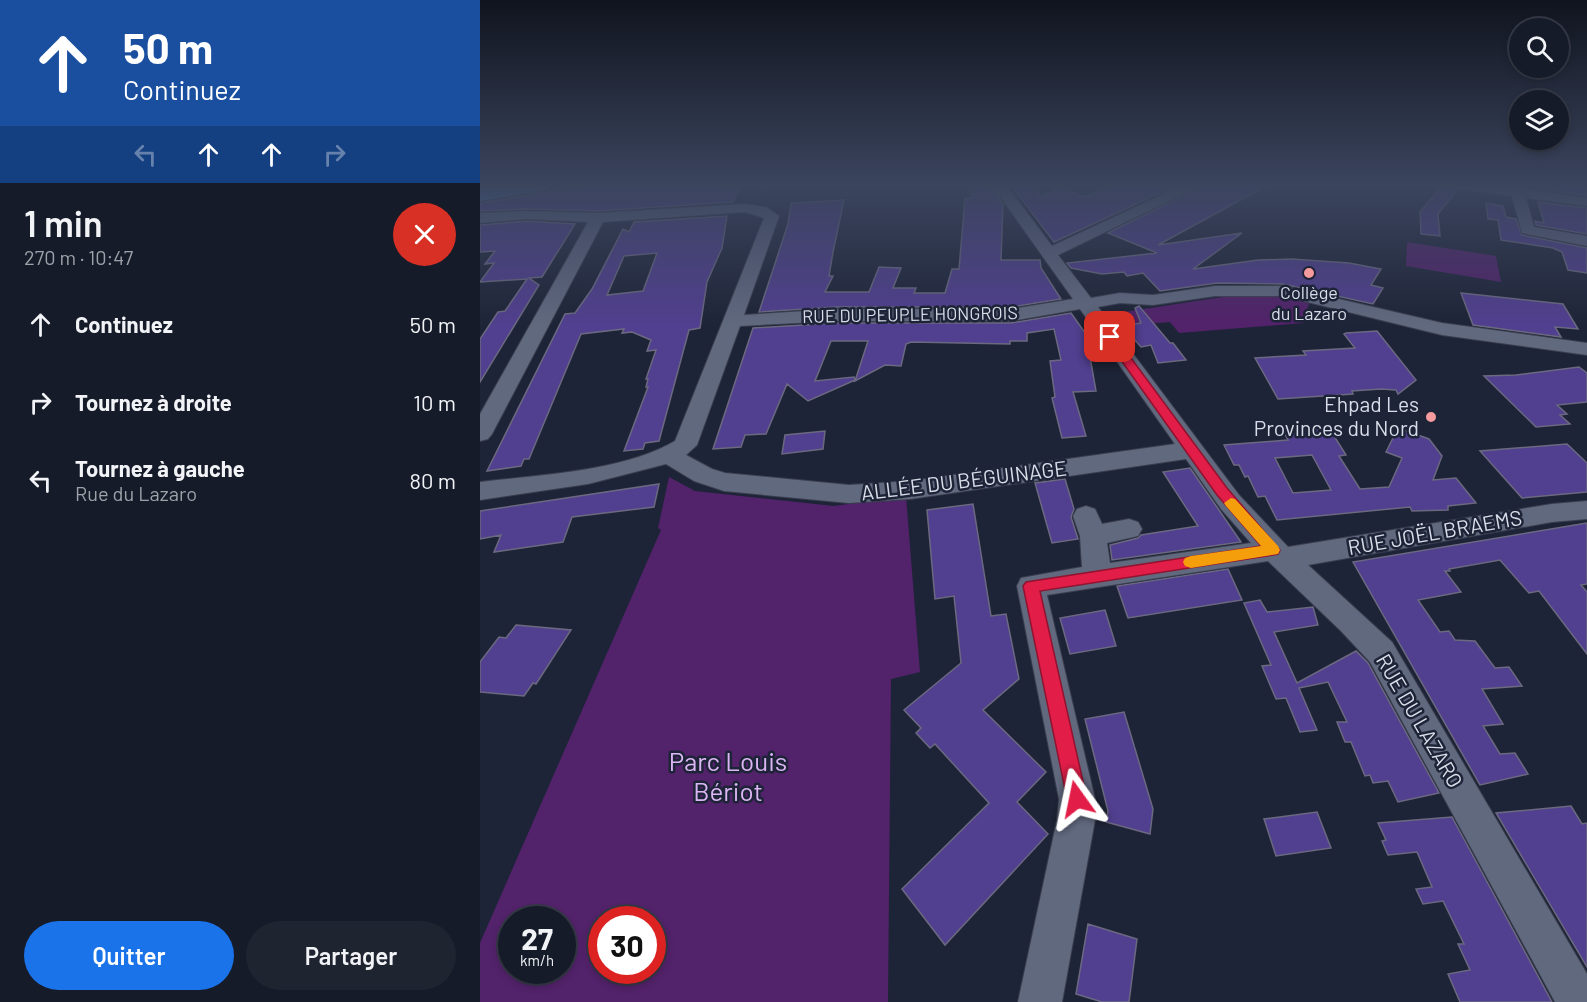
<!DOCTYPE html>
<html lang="fr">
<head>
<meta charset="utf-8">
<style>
  body { margin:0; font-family:Barlow,sans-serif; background:#1f2431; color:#f1f3f6; height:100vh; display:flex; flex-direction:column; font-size:22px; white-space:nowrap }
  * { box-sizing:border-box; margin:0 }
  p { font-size:20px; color:#9ea1a8 }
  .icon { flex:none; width:33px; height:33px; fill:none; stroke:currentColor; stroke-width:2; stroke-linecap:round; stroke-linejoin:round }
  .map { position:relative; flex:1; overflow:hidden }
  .side { display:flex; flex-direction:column; background:#161b29; width:480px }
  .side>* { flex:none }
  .guide { background:#1a4fa0; color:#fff; overflow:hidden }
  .tools { position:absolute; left:1029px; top:18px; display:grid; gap:12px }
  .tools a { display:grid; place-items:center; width:60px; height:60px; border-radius:50%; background:#161b29; box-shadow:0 3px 9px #0003,0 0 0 2px #353946; font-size:30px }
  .speed { position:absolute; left:18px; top:906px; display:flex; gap:12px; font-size:30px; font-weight:700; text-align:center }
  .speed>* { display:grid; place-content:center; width:78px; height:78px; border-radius:50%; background:#161b29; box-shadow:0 3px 9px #0003,0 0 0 2px #353946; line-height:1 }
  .speed small { font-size:15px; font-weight:400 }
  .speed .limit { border:9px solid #d22; background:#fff; color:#111 }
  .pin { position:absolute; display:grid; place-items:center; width:51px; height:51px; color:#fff; margin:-26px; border-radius:12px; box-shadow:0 3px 9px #0006 }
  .me { position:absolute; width:66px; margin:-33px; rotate:348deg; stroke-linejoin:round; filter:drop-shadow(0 0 4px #0008) }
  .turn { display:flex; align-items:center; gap:21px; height:126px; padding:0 24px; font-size:27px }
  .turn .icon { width:78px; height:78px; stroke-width:2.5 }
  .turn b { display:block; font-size:42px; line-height:51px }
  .lanes { display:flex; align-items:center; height:57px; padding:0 24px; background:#0003; justify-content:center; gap:30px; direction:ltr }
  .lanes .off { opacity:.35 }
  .round { display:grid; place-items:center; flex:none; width:63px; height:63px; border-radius:32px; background:#1f2431 }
  .head { display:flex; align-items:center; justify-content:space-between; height:102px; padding:0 24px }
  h1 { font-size:36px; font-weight:600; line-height:45px }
  .action { display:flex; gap:12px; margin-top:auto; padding:12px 24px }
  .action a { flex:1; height:69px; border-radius:36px; background:#1a73e8; color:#fff; font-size:24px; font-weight:600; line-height:69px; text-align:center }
  .action a+a { background:#1f2431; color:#f1f3f6 }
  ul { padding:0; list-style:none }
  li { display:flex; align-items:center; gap:18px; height:78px; padding:0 24px }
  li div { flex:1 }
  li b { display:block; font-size:22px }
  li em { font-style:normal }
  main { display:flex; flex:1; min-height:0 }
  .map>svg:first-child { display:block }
</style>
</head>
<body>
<main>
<section class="side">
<div class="guide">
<div class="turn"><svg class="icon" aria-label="ahead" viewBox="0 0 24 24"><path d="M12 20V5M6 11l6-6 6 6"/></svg><div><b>50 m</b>Continuez</div></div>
<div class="lanes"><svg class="icon off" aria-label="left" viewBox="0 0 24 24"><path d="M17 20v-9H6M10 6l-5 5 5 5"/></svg><svg class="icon" aria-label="ahead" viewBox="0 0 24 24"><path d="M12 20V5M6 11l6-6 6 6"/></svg><svg class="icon" aria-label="ahead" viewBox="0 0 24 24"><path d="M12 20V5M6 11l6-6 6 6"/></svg><svg class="icon off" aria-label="right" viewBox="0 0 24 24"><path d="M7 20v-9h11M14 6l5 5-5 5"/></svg></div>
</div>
<div class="head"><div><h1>1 min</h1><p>270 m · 10:47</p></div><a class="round" style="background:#d93025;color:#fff"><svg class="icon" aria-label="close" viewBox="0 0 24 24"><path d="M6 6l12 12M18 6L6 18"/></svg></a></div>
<ul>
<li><svg class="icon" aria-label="ahead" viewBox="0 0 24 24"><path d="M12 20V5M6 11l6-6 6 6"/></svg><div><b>Continuez</b></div><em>50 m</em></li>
<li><svg class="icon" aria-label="right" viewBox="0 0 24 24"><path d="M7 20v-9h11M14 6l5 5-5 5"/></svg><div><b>Tournez à droite</b></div><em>10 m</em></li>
<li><svg class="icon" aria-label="left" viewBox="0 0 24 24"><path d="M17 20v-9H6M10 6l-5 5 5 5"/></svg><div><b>Tournez à gauche</b><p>Rue du Lazaro</p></div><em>80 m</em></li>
</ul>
<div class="action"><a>Quitter</a><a>Partager</a></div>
</section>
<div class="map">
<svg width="1107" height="1002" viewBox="0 0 1107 1002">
  <rect width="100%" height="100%" fill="#1e2437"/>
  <path fill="#52226a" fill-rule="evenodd" d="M927,242L1016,256L1021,282L926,266Z
    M749,296L802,297L829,303L823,323L699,333L690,322L643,326L638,320L642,319L638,313Z
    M189,477L215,491L354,506L426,496L440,672L411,679L408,1002H0V943L181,530L178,528ZM32,920H82V970H32ZM122,920H172V970H122Z"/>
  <path fill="#513f8f" stroke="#6b6980" stroke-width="1.5" fill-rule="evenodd" d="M111,185H246V188L259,187L253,202L118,211L47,209L0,211V203Z
    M489,185H510L523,204L521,260H560L561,268L581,299L531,307H357L279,312L308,224L311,203L364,200L353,252L349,276H353L345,292H389L399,267L421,268L413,288H436L434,293H465L472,269H479L485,198H493Z
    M531,185H559V197L581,188L605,197L633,185H697L574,242Z
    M724,185H788L678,245L762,233L713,269L778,260L812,259L869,263L901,269L891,285L903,288L893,304L803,284L737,283L680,291L663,273L647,276L644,272L622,274L591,268L587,263L677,253L628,233Z
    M962,185H970L977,190L958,214L960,236L941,234L940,212Z
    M1055,185H1107V196L1056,188Z
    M1058,202L1107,208V234L1056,225L1055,221L1064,223Z
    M1006,203L1023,206L1026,217L1036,219L1042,235L1107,248V273L1088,270L1082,252L1073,248L1021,240L1018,220L1008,219Z
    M247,216L242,248L227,282L220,328L209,330L179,441L165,443L163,449L144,451L168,387H166L168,379H166L176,350L167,351L171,340L152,332L142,333L144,329L101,334L49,459H44L41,466L7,471L85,314L95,313L112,289L143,229L149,232L154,222ZM177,253L163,291L127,295L144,256Z
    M47,221L95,224L62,277L49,278L59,285L0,382V339L18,312L25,311L47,279L0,282L14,263L5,264L15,251L0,252V225Z
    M981,293L1083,304L1098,329L1075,327L1081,337L993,325Z
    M659,306L690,343H693L706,360L678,363L671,345L661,347L654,339L643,326L661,323L655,308Z
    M591,313L622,357H610L616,391L593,392L606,436L582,438L572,398L575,397L570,361L581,360L574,329L547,333V341H530V344L431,342L426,344L421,366L405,365L375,381L388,341H351L335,381L374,377L375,380L328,401L307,384L286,434L265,435L261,447L233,449L273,328L357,323H531Z
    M897,331L936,380L918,394L916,390L901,389L872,391L873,394L798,399L775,358L826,355L823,351L875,348L864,334L866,333Z
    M1099,367L1107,373V402L1077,405L1087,414L1080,415L1090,424L1056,427L1004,376L1036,375Z
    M849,428L866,455L859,456L880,489L909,487L922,458L906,452L918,428L949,439L962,456L953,480L976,478L996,503L968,506V510L932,511L930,507L797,520L785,496L778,497L768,476L765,477L759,465H754L744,445L808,440L803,431ZM832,455L851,490L813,493L795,458Z
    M345,431L343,449L302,454L305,435Z
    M1087,444L1107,463V492L1042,498L1000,451Z
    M710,468L761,542L632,560L630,545L658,538L661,535L718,526L683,472Z
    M585,479L594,509L591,517L598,539L572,543L555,483Z
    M179,484L174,507L92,517L83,542L14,552L21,535L0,539V511Z
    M493,504L511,616L526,614L539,679L503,710L566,772L537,802L568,834L465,945L422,889L509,803L455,744L450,748L436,733L441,728L424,710L481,663L474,596L455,599L447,510Z
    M1107,523V584L1101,585L1107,592V654L1059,591L1049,593L1020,560L969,569L970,571H965L981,592L938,600L960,632L969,631L975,640L995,641L1015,668L1029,667L1042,686L1002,689L1023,724L1003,726L1020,754L1035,753L1048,774L1000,785L873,562Z
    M748,569L762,600L648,618L637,586Z
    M780,600L787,612L833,607L838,625L794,632L817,683L876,651L888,663L959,793L918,802L908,781L893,783L890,775L885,776L871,742H865L857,722H867L848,682L819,688L837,730L820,732L806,698L796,699L782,666L791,665L764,603Z
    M625,610L636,646L590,654L580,618Z
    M36,625L91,630L56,684L53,683L44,696L0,692V662L19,637L26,638Z
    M644,712L673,809L670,834L626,822L628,811L605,719Z
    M1091,806L1102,824L1107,823V967L1016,813Z
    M837,812L851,848L796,856L784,819Z
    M972,817L1072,1002H980L968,974L990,970L978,944H984L963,901L943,904L936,889L952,887L937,852L908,855L902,841L906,840L898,823Z
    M608,924L657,939L649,1002H622L596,994Z"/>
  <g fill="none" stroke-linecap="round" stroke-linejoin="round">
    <defs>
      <path id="minor" d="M512,185H526L572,246L703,185H722L578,255L611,298L640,293L673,295L735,286H803L962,323L1107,343V355L962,335L803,296H735L673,305L640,303L618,307L759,495L808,547L1072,504L1107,501V519L1072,522L828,565L912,642L1107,974V1002H1075L890,662L861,631L788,561L567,595L615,799V820L582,1002H538L577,820L579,799L537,586L541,578L602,567L600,536L593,516L597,509L606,506L615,509L622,524L649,519L658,522L662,529L658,536L627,543L630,563L771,543L741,509L706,459L430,499L369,503L244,491L214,481L186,464L108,484L0,500V482C59,475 144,471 195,441L284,218L265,212L123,222L12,434L8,439L0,441V414L108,222L47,219L0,223V213L47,211L118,213L265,204L286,207L299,216L264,315L357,309H531L593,299ZM600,309L695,444L430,481L369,485L245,473L232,469L206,455L217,445L260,326L357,321H531Z
        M972,185L1030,188L1029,185H1043L1044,189L1107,198V206L1046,198L1054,227L1107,236V246L1042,233L1032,196L979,189Z"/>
      <path id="major" d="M27,185H74L65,190L0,201V189Z"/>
    </defs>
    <use href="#minor" stroke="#3a3f4f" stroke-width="2"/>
    <use href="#major" stroke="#3a3f4f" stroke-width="3"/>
    <use href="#minor" fill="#61697f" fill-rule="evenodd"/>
    <use href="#major" fill="#4480b8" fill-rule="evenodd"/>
  </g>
  <linearGradient id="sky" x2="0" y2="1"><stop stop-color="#10141e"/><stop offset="0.57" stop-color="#3b455e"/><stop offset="1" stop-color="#3b455e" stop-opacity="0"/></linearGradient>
  <rect width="1107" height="326" fill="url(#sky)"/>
  <path fill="#e11d48" stroke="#92132f" stroke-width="1.5" d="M630,334L634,335L747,488L800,550L798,554L793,555L560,591L607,799L604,806L597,808L590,806L587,799L543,586L546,582L781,546L737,495L626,339L625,337Z"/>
  <path fill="#f59e0b" d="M751,498L755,499L798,546L800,550L798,554L711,568L705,566L703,562L705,558L711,556L781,546L746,506L744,503Z"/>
  <g fill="#f59b9e" stroke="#1e2437" stroke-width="2">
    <circle cx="829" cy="273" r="6"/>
    <circle cx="951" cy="417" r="6"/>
  </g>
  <g text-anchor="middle" stroke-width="5" stroke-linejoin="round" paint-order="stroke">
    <g font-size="18" fill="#d8dde9" stroke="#1e2437">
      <text x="829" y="299">Collège<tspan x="829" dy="21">du Lazaro</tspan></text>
    </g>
    <g font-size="18" fill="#d8dde9" stroke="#1e2437">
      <text transform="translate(430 315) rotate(-1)" y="6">RUE DU PEUPLE HONGROIS</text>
    </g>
    <g font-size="21" fill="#d8dde9" stroke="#1e2437" text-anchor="end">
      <text x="939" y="412">Ehpad Les<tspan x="939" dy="24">Provinces du Nord</tspan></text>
    </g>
    <g font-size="21" fill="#d8dde9" stroke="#1e2437">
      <text transform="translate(484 481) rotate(-7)" y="7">ALLÉE DU BÉGUINAGE</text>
      <text transform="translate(955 533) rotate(-10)" y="7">RUE JOËL BRAEMS</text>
      <text transform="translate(939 721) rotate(60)" y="7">RUE DU LAZARO</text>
    </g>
    <g font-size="26" fill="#dcb6f4" stroke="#1e2437">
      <text x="248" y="771">Parc Louis<tspan x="248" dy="30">Bériot</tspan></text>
    </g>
  </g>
</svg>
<div class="tools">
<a><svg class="icon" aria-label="search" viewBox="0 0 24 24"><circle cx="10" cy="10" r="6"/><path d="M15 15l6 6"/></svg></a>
<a><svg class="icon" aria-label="layers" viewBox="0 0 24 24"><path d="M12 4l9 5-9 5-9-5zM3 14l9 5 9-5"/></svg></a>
</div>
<div class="speed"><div>27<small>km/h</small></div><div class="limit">30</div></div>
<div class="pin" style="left:630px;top:337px;background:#d93025"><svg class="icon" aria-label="arrive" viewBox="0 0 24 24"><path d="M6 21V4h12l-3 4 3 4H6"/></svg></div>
<svg class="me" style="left:597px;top:799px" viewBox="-20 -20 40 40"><path d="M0-17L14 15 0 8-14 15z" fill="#e11d48" stroke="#fff" stroke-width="4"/></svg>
</div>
</main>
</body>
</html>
